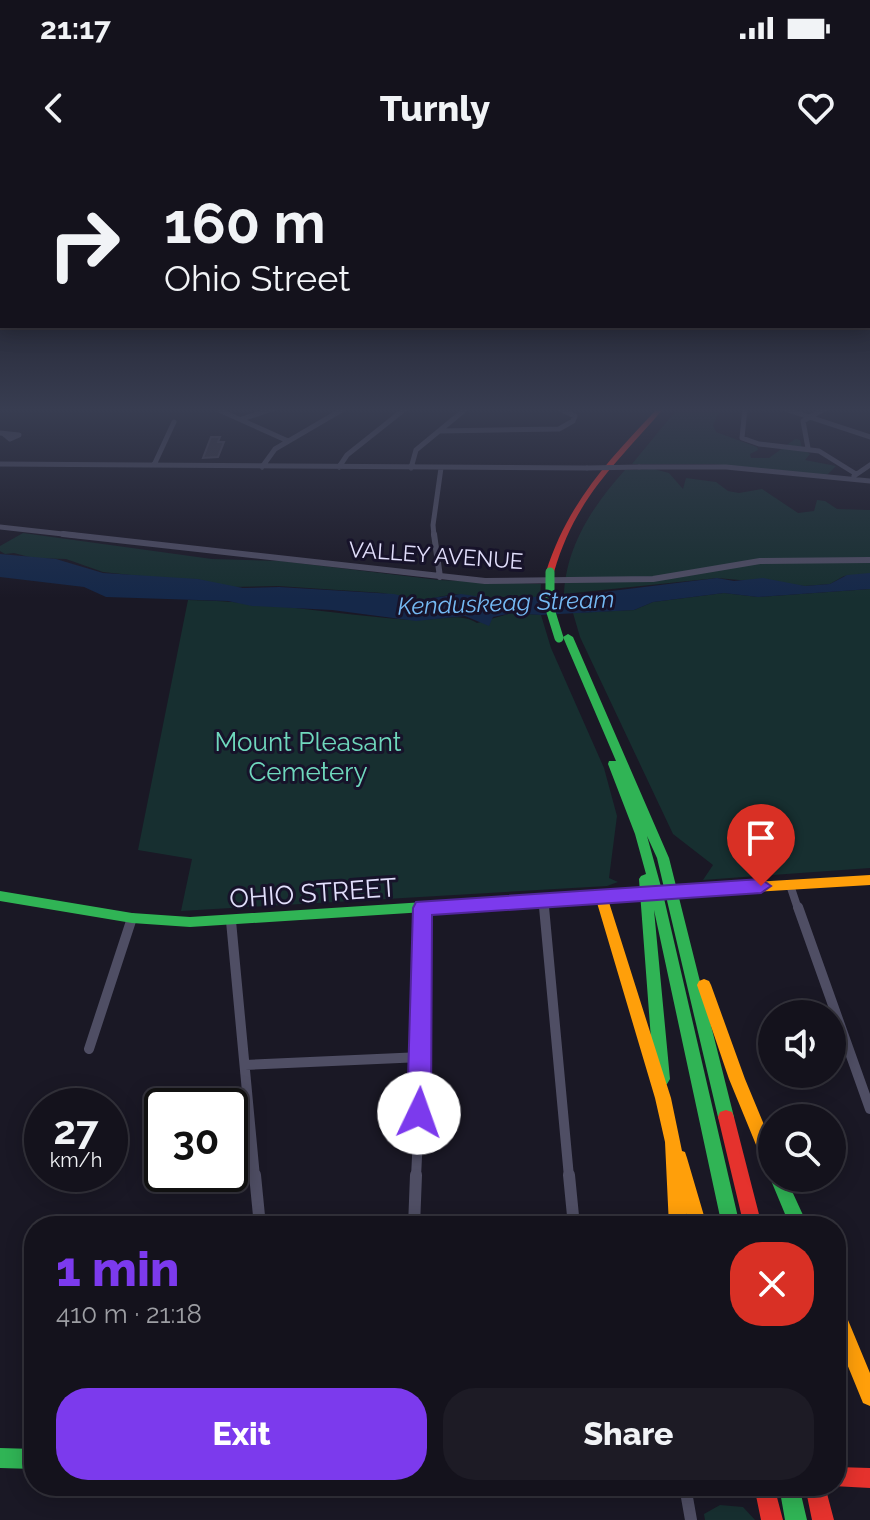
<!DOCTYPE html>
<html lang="en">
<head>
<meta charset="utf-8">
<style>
  body { margin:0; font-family:Raleway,sans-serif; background:#1d1b25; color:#f1f3f6; height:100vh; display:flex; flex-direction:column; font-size:30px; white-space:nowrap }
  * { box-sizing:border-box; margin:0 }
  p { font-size:26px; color:#9d9ea3 }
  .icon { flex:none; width:44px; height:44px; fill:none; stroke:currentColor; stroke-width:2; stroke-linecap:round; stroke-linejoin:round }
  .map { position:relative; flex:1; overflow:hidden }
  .sheet { position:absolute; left:24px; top:1056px; width:822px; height:280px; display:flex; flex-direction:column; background:#14121c; border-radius:32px; box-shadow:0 4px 20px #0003,0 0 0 2px #33323b }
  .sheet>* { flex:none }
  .guide { position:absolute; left:0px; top:0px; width:870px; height:168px; box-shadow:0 4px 20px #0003,0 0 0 2px #33323b; background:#14121c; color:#f1f3f6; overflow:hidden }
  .buttons { position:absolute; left:758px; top:840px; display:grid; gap:16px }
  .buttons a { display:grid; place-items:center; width:88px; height:88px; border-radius:50%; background:#14121c; box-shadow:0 4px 20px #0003,0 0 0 2px #33323b; font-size:40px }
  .speed { position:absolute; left:24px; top:928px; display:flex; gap:16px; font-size:40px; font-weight:700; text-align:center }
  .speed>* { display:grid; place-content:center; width:104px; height:104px; border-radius:50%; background:#14121c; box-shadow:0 4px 20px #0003,0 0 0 2px #33323b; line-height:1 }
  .speed small { font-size:20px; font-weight:400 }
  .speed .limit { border:4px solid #111; border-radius:12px; background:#fff; color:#111 }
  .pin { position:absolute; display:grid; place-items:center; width:68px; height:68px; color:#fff; margin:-82px -34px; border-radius:50% 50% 50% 0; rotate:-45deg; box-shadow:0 0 8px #0007 }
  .pin .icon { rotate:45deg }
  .me { position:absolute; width:88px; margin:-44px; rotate:3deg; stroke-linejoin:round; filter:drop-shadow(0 0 6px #0008) }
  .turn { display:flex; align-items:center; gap:28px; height:168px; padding:0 32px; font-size:36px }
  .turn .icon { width:104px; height:104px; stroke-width:2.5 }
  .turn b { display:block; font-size:56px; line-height:68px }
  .round { display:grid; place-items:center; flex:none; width:84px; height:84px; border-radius:32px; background:#1d1b25 }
  .headline { display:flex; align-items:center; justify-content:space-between; height:136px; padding:0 32px }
  h1 { font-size:48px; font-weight:800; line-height:60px; color:#7c3aed }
  .action { display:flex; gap:16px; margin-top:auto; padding:16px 32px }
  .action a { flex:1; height:92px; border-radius:32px; background:#7c3aed; color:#fff; font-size:32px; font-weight:800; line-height:92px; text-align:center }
  .action a+a { background:#1d1b25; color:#f1f3f6 }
  .status { display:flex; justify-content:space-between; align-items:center; height:56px; padding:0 40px; background:#14121c; direction:ltr }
  .status svg { height:22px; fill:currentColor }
  header { display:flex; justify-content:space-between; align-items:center; height:104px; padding:0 32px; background:#14121c; font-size:36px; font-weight:800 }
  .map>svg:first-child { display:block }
</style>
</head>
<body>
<div class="status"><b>21:17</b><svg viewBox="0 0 49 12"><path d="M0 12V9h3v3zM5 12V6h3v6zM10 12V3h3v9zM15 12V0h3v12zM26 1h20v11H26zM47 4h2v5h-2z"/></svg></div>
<header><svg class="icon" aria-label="back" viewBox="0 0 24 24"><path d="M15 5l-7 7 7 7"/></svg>Turnly<svg class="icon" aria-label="heart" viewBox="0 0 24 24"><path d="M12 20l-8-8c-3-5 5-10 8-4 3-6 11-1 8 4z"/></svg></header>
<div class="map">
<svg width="870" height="1360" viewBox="0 0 870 1360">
  <rect width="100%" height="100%" fill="#1a1825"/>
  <path fill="#172f30" d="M678,248H725L718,254L713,265L716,272L757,287L758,290L750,294L751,298H769L795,279L800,280L802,288L810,294L805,300L836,306L827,315L713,304H632Z
    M654,309L669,313L683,329L686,318L716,322L728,331L739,333L762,329L798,353L814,351L817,340L825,341L837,349L870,350V414L844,416L830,424L805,426L717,418L564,434C566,386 594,344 625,310Z
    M23,373L212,399L281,401L439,420L541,424L540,437H496L494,440L455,434L417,441L383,433L278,426L229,427L197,419H168L103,412L66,399L33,398L14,393L5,394L0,391V386Z
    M870,429V708L703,720L713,705L673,674L580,477L573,453L634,450L653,442L724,433L758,437Z
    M188,440C261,441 337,455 411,460C433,462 458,451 477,463L512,453L541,455L551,488L604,608L617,656L609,718L618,722L607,726L181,751L192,699L138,690Z
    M720,1345L743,1347L755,1360H705L704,1354Z"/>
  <path fill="#152849" d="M0,394L56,399L103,413L198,419L243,428L279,427L394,434L418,440L461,434L496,439L587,434L717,418L734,421L763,418L805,426L830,424L847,415L870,413V429L758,437L724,433L653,442L634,450L541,455L512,453L493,457L489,466L465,456L416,461L332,450L252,446L228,441L106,437L84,427L0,417Z"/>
  <path fill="#3a3746" stroke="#484457" stroke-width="2" d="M211,277H220L218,282H224L218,297L203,298Z"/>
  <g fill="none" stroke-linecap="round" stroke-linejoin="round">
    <path stroke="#4f4e64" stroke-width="5" d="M467,248L439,271L559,269L573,261L575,256L557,248
      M745,248L742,278L759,284L819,291L856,314
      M782,248L870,277
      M219,250L288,281
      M242,259L275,248
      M0,273L19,275L10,279L4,274
      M808,288L803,261L826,248
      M0,304L587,308
      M154,305L174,262
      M262,307L275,289L345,248
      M339,307L347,295L406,248
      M639,307H726L870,321
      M411,308L416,290L439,271
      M854,316L870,305
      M0,367L81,376
      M434,376L433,365L441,308"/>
    <path stroke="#4f4e64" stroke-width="6" d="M63,374L485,421L653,419L760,401L870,400
      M434,374L440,417"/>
    <path stroke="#4f4e64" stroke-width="8" d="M790,725L798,749
      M543,740L544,749"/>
    <path stroke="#4f4e64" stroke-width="10" d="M544,747L569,1017
      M798,747L870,949
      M231,761L255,1017
      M89,889L132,758
      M245,905L422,897
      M416,1017L422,897L423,748"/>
    <path stroke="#4f4e64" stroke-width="12" d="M255,1015L260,1066
      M569,1015L574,1066
      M414,1066L416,1015
      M685,1326L691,1360"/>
    <path fill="#30b455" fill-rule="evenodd" d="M568,474L573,477L669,698L734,957L732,962L726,964L720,962L718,957L657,698L647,676L663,734L740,1066H722L654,750L670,919L667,924L662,926L657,924L654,919L639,719L641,716L646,714L635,674L608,604L609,601H616L563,477Z
      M628,729L633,731L634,734L633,737L628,739L190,767L132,763L0,741V731L132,753L190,757Z
      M772,1013V1018H786L808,1066H790L770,1018Z
      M0,1288L34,1289V1309L0,1308Z
      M779,1326H799L807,1360H785Z"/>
    <path fill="#ff9f0a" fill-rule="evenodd" d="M870,715V725L702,735L698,733L696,730L698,727L702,725Z
      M601,731L606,733L607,736L671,938L682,991L685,992L687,998L707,1066H689L686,1053L687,1066H669L665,982L655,938L595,736L596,733Z
      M704,819L709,821L711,825L745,919L772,984V1011L766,1009L729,919L697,825L699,821Z
      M836,1146L843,1148L870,1213V1246L863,1243L836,1177Z"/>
    <path fill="#e5322d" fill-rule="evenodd" d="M658,248H664C615,305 576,337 554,412L547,414L546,412C568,342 609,300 658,248Z
      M726,950L732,952L734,957L762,1066H744L718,957L720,952Z
      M836,1307L870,1308V1328L833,1326H836Z
      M754,1326H774L783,1360H761Z
      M805,1326H825L834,1360H812Z"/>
    <path stroke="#4f4e64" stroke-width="5" d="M587,308L639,307"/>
    <path stroke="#30b455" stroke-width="9" d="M550,412V449L559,478"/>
    <path stroke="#ff9f0a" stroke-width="11" d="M628,734L702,730"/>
  </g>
  <linearGradient id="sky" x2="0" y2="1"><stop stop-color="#0e0d14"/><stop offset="0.57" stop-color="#383d51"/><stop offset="1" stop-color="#383d51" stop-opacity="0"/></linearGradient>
  <rect width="870" height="438" fill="url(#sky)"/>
  <path fill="#7c3aed" stroke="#51269a" stroke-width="2" d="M761,719L771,726L761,733L432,755L431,953L428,961L419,965L411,961L407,953L413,748L416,742Z"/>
  <g text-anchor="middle" stroke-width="6" stroke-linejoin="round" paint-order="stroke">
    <g font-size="22" fill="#e2dffc" stroke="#17132a">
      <text transform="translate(436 395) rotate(4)" y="8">VALLEY AVENUE</text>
    </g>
    <g font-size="24" font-style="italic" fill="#75baf4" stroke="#17132a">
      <text transform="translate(506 443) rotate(-2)" y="8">Kenduskeag Stream</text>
    </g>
    <g font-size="26" fill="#6fd8bd" stroke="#17132a">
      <text x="308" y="591">Mount Pleasant<tspan x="308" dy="30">Cemetery</tspan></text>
    </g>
    <g font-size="26" fill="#e2dffc" stroke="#17132a">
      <text transform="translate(313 733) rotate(-4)" y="9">OHIO STREET</text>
    </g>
  </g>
</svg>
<div class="buttons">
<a><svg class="icon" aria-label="sound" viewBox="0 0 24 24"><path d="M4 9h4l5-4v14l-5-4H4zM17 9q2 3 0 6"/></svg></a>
<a><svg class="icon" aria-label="search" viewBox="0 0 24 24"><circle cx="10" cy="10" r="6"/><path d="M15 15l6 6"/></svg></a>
</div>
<div class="speed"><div>27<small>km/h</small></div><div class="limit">30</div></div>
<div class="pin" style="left:761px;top:726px;background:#d93025"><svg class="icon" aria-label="arrive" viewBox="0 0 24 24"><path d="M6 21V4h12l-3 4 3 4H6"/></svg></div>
<svg class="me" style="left:419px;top:953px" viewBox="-20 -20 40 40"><circle r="19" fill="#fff"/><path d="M0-13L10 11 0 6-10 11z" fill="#7c3aed"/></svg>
<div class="guide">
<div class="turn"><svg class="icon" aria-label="right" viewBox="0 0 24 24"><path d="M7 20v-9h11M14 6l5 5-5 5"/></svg><div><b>160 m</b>Ohio Street</div></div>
</div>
<section class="sheet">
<div class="headline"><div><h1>1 min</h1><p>410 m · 21:18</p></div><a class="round" style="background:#d93025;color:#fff"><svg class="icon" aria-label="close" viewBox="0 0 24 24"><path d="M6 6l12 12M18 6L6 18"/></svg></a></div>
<div class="action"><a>Exit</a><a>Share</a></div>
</section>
</div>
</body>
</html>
